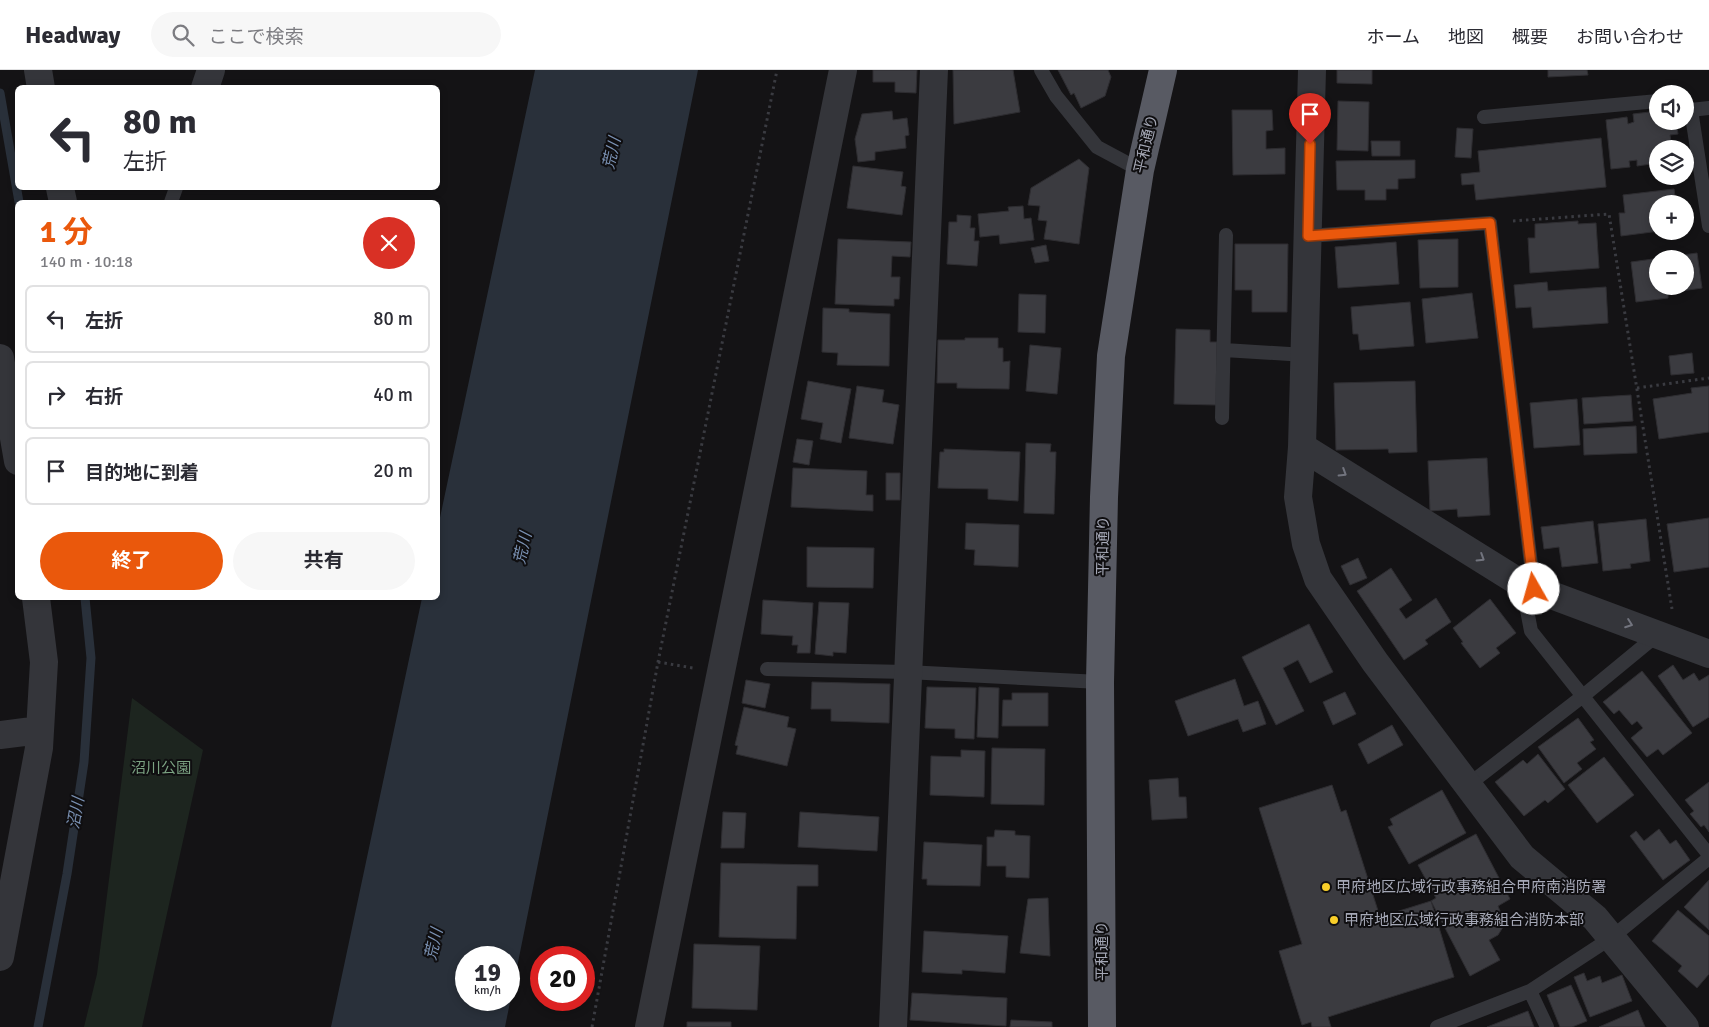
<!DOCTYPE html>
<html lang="ja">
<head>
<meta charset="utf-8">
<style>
  body { margin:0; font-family:Signika,"Noto Sans JP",sans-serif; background:#f7f7f7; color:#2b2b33; height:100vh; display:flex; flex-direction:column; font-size:19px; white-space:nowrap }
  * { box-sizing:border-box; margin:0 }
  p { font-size:16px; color:#7c7c81 }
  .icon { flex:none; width:28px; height:28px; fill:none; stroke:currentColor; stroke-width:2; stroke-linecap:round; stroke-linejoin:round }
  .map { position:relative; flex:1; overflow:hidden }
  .drawer { position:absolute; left:15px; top:130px; width:425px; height:400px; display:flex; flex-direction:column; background:#fff; border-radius:8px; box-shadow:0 2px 8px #0003 }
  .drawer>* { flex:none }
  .banner { position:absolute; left:15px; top:15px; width:425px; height:105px; border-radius:8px; box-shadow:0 2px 8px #0003; background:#fff; color:#2b2b33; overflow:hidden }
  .controls { position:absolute; left:1649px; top:15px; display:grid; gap:10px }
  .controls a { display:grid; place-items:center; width:45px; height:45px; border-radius:50%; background:#fff; box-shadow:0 2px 8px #0003; font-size:25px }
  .speed { position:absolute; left:455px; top:876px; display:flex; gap:10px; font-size:25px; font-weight:700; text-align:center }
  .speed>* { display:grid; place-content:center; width:65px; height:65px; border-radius:50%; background:#fff; box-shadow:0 2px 8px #0003; line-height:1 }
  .speed small { font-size:12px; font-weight:400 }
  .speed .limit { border:8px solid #d22; background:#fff; color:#111 }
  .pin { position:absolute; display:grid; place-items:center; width:42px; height:42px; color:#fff; margin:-51px -21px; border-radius:50% 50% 50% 0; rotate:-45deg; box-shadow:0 0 5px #0007 }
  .pin .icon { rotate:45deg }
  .me { position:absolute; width:55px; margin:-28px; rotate:353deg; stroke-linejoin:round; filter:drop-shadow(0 0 4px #0008) }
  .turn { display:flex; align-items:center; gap:18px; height:105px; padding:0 25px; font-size:22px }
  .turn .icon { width:65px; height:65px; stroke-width:2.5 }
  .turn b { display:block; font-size:35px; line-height:42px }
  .round { display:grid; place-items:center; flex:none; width:52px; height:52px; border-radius:26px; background:#f7f7f7 }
  .head { display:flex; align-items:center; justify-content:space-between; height:85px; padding:0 25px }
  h1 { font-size:30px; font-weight:700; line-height:38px; color:#ea580c }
  .primary-button { display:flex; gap:10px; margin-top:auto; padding:10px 25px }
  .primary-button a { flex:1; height:58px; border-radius:30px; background:#ea580c; color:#fff; font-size:20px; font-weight:700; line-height:58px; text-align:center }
  .primary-button a+a { background:#f7f7f7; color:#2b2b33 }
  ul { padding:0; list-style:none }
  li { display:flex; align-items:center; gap:15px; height:68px; margin:0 10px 8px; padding:0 15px; border:2px solid #e1e1e2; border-radius:8px }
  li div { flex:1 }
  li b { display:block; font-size:19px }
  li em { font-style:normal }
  header { display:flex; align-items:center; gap:30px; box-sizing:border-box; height:70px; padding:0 25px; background:#fff; border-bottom:1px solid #e1e1e2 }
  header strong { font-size:24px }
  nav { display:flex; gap:28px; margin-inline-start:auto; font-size:18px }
  .search { width:350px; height:45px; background:#f7f7f7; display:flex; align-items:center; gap:12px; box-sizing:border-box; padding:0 18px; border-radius:28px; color:#7c7c81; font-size:19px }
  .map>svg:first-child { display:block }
</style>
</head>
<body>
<header>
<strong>Headway</strong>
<div class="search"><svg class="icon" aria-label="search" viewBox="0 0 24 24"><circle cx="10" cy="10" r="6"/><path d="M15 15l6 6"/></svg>ここで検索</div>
<nav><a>ホーム</a><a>地図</a><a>概要</a><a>お問い合わせ</a></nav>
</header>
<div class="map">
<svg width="1709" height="957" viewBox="0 0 1709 957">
  <rect width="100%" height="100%" fill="#141315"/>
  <path fill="#1d251f" d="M132,628L203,680L142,957H84L97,904Z"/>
  <path fill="#29303a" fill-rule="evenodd" d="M535,0H698L505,957H331L422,528H438V457ZM466,888H509V930H466Z"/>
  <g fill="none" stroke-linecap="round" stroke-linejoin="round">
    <path stroke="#29303a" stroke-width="9" d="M0,23L19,132
      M38,957L67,804L84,692L91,588L85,528"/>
  </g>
  <path fill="#3b3b40" stroke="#2e2d31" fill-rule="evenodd" d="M873,0H917L916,23L895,22V12H873Z
    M953,0H1013L1020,42L954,54Z
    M1058,0H1108L1111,7L1105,26L1081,38L1074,23L1071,25Z
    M1337,0H1372V14L1337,13Z
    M1548,0H1587L1588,5L1548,7Z
    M1338,31L1369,32L1368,81L1337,80Z
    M1232,40H1272L1273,60L1266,61V79L1285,78V104L1233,105Z
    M892,41L893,50L907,48L909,65L905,66L906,78L875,82V90L858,92L855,69L862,44Z
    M1658,41V51H1676L1678,64L1670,65L1672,79H1658V93L1637,96V90L1629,91L1630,97L1611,99L1606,50L1627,47L1628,54L1634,52L1633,44Z
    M1457,58L1473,59L1471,88L1455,87Z
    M1601,68L1606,117L1476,130L1474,114L1462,115L1461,104L1480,102L1478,81Z
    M1371,71H1400V86H1372Z
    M1079,89L1089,98L1079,174L1044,169L1047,151L1038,150L1040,136L1028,135L1031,118Z
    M1415,90V108L1398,109V119H1386V130H1365V120H1337L1336,91Z
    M853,96L903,102L901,116L906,117L902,145L847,138Z
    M1674,119L1676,134H1658V161H1660L1621,166L1619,143H1625L1623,125Z
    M1023,136L1024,149L1031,148L1034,170L1000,174L999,165L980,167L978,144L1009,141L1008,137Z
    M957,145L971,146L970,158H975L974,171H979L977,196L947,194L949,152H957Z
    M1578,151V154L1596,153L1599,198L1530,203L1528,168H1535V154Z
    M838,169L911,172L910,187L892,186L891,207H900L899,229H894V236L835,234Z
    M1458,169V217L1420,218L1418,170Z
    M1396,172L1399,214L1338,218L1335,177Z
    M1235,174H1288L1287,242H1252V220H1235Z
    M1046,175L1049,191L1035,193L1031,178Z
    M1697,183L1702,218L1668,223V228L1636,232L1631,192ZM1658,189H1685V216H1658Z
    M1547,212L1548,221L1606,217L1608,253L1533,258L1531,237L1516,238L1514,215Z
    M1472,223L1478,268L1426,273L1422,229Z
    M1019,224L1046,225L1045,263L1018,262Z
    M1410,232L1414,276L1360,280L1358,264H1353L1351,237Z
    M823,238L849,239V242L890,244L889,296L837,295L838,283L822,282Z
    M1176,259L1210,260V272H1217L1216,335L1174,334Z
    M965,268H998V278H1003V292L1010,291L1009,319L957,318V313H937L938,270H965Z
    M1030,275L1061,278L1057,324L1026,321Z
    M1692,283L1694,303L1671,305L1669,286Z
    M808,311L851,319L841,373L820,369L823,353L801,349Z
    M1415,311L1417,382L1389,383L1388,379L1336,380L1334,313Z
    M857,316L884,320L882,332L899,335L893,374L849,368Z
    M1709,316V362L1659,369L1653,329L1692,323L1691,318Z
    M1631,325L1633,351L1584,354L1582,328Z
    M1577,329L1580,375L1534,378L1530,333Z
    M1636,356L1637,383L1584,385L1583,359Z
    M797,369L813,371L809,395L793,392Z
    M1026,373L1051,374L1050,382H1056L1054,444L1024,443Z
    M944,379L1020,382L1018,431L988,429V419L938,418L940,382H944Z
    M1487,388L1490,445L1458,447L1457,439L1430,441L1428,391Z
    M793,398L867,401L866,425H873V441L791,437Z
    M886,403H900V430H886Z
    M1709,448V497L1674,502L1667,454Z
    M1646,449L1650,491L1630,494L1631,498L1603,501L1598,454Z
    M1593,451L1598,493L1562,497L1559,477L1544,479L1541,457Z
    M966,453L1019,455L1018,497L974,495L975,480L965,479Z
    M807,477L874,478L873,518L807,517Z
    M1358,488L1367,508L1350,515L1341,496Z
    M1391,498L1412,530L1399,539L1406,549L1436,528L1451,552L1425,570L1428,574L1404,590L1357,521Z
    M1490,529L1516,563L1496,578L1500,583L1480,598L1461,573L1463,572L1453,558Z
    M763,530L813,533L810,583H797L798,575H792L793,566L761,564Z
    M819,532L849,533L846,583L833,582V586L815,584Z
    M1309,554L1333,602L1310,613L1298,590L1283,598L1304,641L1276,655L1242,587Z
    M1673,595L1683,610L1694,603L1699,611L1709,605V647L1693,657L1658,606Z
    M1642,601L1692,663L1663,685L1658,679L1647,687L1631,668L1643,658L1637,651L1632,655L1619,640L1614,644L1603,632Z
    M1235,609L1244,636L1258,631L1266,654L1243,662L1238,649L1188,666L1175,631Z
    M746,610L770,614L765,638L742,633Z
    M812,612L890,614L889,653L831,651V639H811Z
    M927,617L976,618L974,669L955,668V659L925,658Z
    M979,617L999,618L998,668L977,667Z
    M1345,622L1356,644L1333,655L1323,632Z
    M1012,623H1048V656H1002L1003,630H1012Z
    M744,637L789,647L787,657L796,659L787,696L736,684L738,676L735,675Z
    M1578,648L1594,670L1590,672L1596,679L1577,693L1582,699L1564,713L1538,677Z
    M1392,655L1403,675L1368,694L1358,674Z
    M992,678L1045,679L1044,735L991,734Z
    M961,680L985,681L984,727L930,725L931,686L961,687Z
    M1538,684L1565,719L1548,733L1545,730L1524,746L1495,712L1523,690L1527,694Z
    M1604,687L1634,725L1597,753L1568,715Z
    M1178,708L1179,727H1186L1187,748L1152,750L1149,710Z
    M1709,712V762L1704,755L1701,757L1690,744L1694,741L1685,730Z
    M1332,715L1341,742L1346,740L1380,847L1431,831L1454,907L1328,947L1331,957H1312L1311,952L1302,955L1279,881L1302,874L1259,738Z
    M1442,720L1466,763L1409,794L1388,757L1393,755L1390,749Z
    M723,742L746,743L744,778H721Z
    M800,742L879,747L877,781L798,777Z
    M1659,759L1670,774L1676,770L1690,790L1663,810L1630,766L1636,761L1644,771Z
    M995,760L1015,761V765L1030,766L1029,808L1006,807V796H987V767H994Z
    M1476,764L1510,829L1498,836L1502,846L1503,857L1498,865L1489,870L1500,890L1470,906L1431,831L1436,828L1418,795Z
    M924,772L982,775L980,816L927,815V809H922Z
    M721,793L818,795V816H797L796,869L719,867Z
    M1709,810V860L1684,837Z
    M1048,828L1050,886L1020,883L1028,829Z
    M1678,840L1709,866V904L1697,918L1678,901L1682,896L1652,871Z
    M924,861L1008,866L1005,903L962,900V904L922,902Z
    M694,874L760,876L757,940L692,938Z
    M1584,903L1587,911L1600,906L1602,913L1622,905L1632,931L1590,947L1574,907Z
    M1571,915L1587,951L1572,957H1560L1547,925Z
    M912,923L1007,928L1006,956L910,950Z
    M1638,940L1645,957H1599Z
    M1528,941L1534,957H1487Z
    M1011,950L1052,952V957H1010Z
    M687,952H731V957H687Z"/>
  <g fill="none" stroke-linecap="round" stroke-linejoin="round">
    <path stroke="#3a3b41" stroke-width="3" stroke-dasharray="2.5 4" stroke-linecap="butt" d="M1513,151L1609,144L1672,539
      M1637,318L1709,308
      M658,592L693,598
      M592,957L658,592L777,0"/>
    <path stroke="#34353a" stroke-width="14" d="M1041,0L1056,26L1097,77L1140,100
      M1709,38L1691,40L1709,156
      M1484,47L1658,31
      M171,132L176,118
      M1308,166L1490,153L1534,519
      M1224,280L1305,285
      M1222,348L1226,165
      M1522,514L1531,561L1709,785
      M767,599L907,602L1100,612
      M1468,715L1583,626L1657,565
      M1530,921L1547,957
      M1437,957L1530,921L1611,868L1709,788"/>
    <path stroke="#34353a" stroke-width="28" d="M38,0L41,18
      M1312,0L1302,377L1298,427L1306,474L1318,509L1375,592L1522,787L1595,848L1685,957
      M205,18L211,0
      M60,118L63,132
      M0,288L18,391
      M1302,377L1522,514L1709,584
      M0,665L40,660
      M0,887L39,678L44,592L36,528
      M893,957L934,0"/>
    <path stroke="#34353a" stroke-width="28" d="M649,957L843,0"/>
    <path stroke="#585a63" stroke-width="28" d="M1102,957L1100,612L1104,427L1111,286L1140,100L1163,0"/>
  </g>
  <defs><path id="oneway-chevron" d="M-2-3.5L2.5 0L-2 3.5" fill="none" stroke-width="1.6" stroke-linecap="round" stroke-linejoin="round" transform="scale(1.25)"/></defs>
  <g stroke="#72747e">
    <use href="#oneway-chevron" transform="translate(1343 403) rotate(32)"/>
    <use href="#oneway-chevron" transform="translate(1481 488) rotate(32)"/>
    <use href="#oneway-chevron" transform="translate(1629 554) rotate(20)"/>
  </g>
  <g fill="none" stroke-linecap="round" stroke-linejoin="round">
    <defs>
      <path id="route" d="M1310,74L1308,166L1490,153L1534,519"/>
    </defs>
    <use href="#route" stroke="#983908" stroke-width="12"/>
    <use href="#route" stroke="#ea580c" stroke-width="9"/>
  </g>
  <g fill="#f8ce29" stroke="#0f0e10" stroke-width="2">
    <circle cx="1326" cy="817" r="5"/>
    <circle cx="1334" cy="850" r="5"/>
  </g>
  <g text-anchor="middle" stroke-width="4" stroke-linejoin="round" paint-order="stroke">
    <g font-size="15" fill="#a5a8b6" stroke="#0f0e10">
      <text transform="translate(1146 74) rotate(-77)" y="5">平和通り</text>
      <text transform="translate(1103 476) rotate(-89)" y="5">平和通り</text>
      <text transform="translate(1102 881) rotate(-90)" y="5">平和通り</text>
    </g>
    <g font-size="15" fill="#7ba282" stroke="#0f0e10">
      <text x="161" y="703">沼川公園</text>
    </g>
    <g font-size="15" fill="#a5a8b6" stroke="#0f0e10" text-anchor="start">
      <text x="1336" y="822">甲府地区広域行政事務組合甲府南消防署</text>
      <text x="1344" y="855">甲府地区広域行政事務組合消防本部</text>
    </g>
    <g font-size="16" font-style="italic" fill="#7a91b3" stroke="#0f0e10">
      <text transform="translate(611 83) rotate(-77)" y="6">荒川</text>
      <text transform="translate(522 478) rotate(-77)" y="6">荒川</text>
      <text transform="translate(75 743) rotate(-80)" y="6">沼川</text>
      <text transform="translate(433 874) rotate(-77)" y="6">荒川</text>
    </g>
  </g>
</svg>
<div class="controls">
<a><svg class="icon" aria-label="sound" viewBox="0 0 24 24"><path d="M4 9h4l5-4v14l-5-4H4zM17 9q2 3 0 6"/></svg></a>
<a><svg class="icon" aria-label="layers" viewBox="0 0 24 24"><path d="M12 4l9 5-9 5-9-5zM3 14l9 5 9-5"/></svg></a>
<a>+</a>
<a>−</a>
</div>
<div class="speed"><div>19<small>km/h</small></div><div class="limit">20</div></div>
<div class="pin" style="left:1310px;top:74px;background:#d93025"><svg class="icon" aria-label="arrive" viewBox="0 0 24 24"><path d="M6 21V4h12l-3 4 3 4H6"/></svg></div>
<svg class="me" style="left:1534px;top:519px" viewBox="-20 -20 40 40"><circle r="19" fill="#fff"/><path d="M0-13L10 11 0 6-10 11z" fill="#ea580c"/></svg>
<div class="banner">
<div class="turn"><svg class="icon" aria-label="left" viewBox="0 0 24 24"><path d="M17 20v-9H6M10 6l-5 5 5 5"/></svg><div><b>80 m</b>左折</div></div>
</div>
<section class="drawer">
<div class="head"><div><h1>1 分</h1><p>140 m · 10:18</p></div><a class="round" style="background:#d93025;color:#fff"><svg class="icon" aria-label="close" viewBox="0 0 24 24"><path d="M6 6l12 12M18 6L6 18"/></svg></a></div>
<ul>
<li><svg class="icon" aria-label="left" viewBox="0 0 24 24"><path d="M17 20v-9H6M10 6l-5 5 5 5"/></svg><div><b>左折</b></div><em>80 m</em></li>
<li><svg class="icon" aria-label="right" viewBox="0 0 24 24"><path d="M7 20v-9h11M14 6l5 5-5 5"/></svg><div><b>右折</b></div><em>40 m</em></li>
<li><svg class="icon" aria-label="arrive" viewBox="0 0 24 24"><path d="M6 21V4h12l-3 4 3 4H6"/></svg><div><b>目的地に到着</b></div><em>20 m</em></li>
</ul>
<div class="primary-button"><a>終了</a><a>共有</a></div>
</section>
</div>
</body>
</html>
